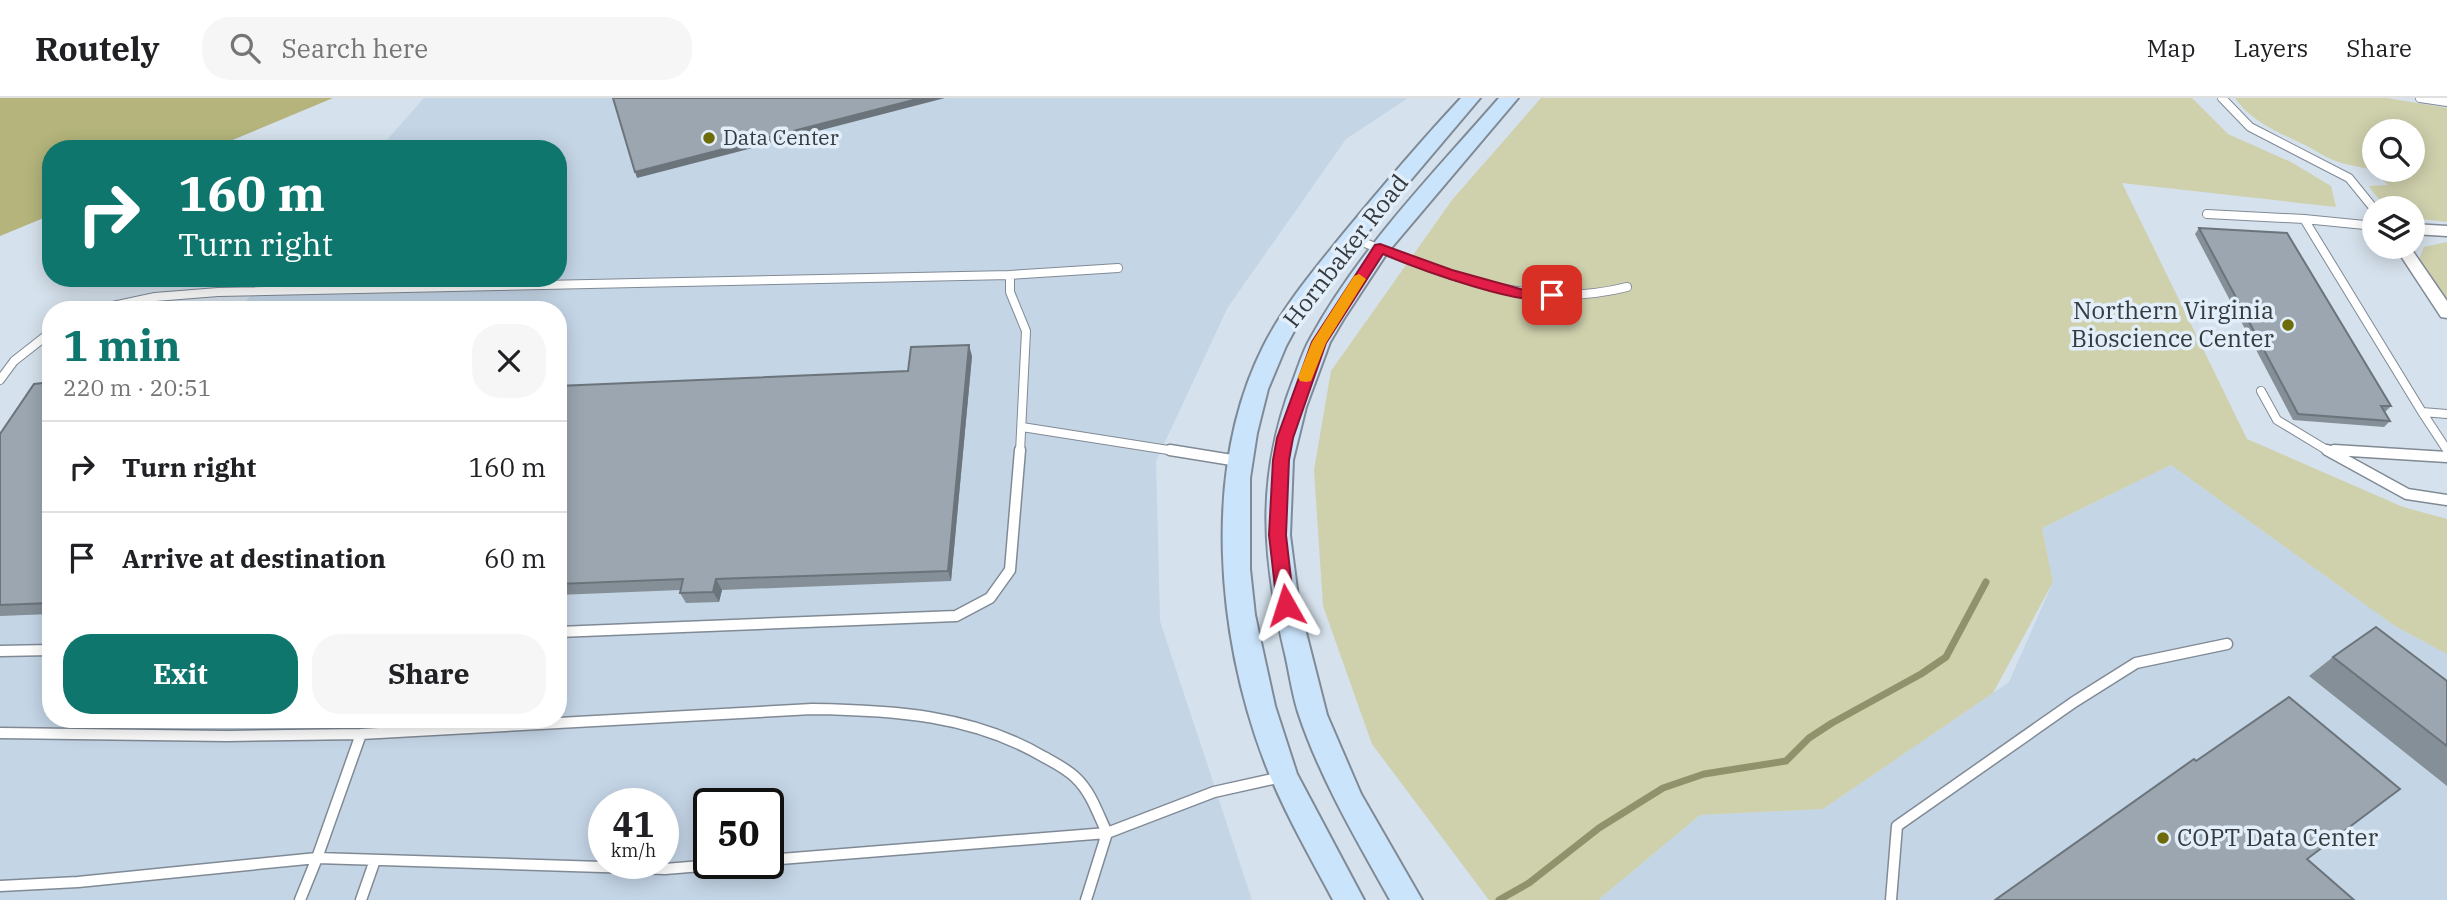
<!DOCTYPE html>
<html lang="en">
<head>
<meta charset="utf-8">
<style>
  body { margin:0; font-family:"IBM Plex Serif",serif; background:#f6f6f6; color:#202124; height:100vh; display:flex; flex-direction:column; font-size:26px; white-space:nowrap }
  * { box-sizing:border-box; margin:0 }
  p { font-size:23px; color:#757577 }
  .icon { flex:none; width:38px; height:38px; fill:none; stroke:currentColor; stroke-width:2; stroke-linecap:round; stroke-linejoin:round }
  .map { position:relative; flex:1; overflow:hidden }
  .details { position:absolute; left:42px; top:203px; width:525px; height:427px; display:flex; flex-direction:column; background:#fff; border-radius:28px; box-shadow:0 4px 18px #0003 }
  .details>* { flex:none }
  .banner { position:absolute; left:42px; top:42px; width:525px; height:147px; border-radius:28px; box-shadow:0 4px 18px #0003; background:#0f766e; color:#fff; overflow:hidden }
  .buttons { position:absolute; left:2362px; top:21px; display:grid; gap:14px }
  .buttons a { display:grid; place-items:center; width:63px; height:63px; border-radius:50%; background:#fff; box-shadow:0 4px 18px #0003; font-size:35px }
  .speed { position:absolute; left:588px; top:690px; display:flex; gap:14px; font-size:35px; font-weight:700; text-align:center }
  .speed>* { display:grid; place-content:center; width:91px; height:91px; border-radius:50%; background:#fff; box-shadow:0 4px 18px #0003; line-height:1 }
  .speed small { font-size:18px; font-weight:400 }
  .speed .limit { border:4px solid #111; border-radius:10px; background:#fff; color:#111 }
  .pin { position:absolute; display:grid; place-items:center; width:60px; height:60px; color:#fff; margin:-30px; border-radius:14px; box-shadow:0 4px 10px #0006 }
  .me { position:absolute; width:77px; margin:-38px; rotate:354deg; stroke-linejoin:round; filter:drop-shadow(0 0 5px #0008) }
  .turn { display:flex; align-items:center; gap:24px; height:147px; padding:0 21px; font-size:32px }
  .turn .icon { width:91px; height:91px; stroke-width:2.5 }
  .turn b { display:block; font-size:49px; line-height:60px }
  .round { display:grid; place-items:center; flex:none; width:74px; height:74px; border-radius:28px; background:#f6f6f6 }
  .headline { display:flex; align-items:center; justify-content:space-between; height:119px; padding:0 21px }
  h1 { font-size:42px; font-weight:700; line-height:52px; color:#0f766e }
  .cta { display:flex; gap:14px; margin-top:auto; padding:14px 21px }
  .cta a { flex:1; height:80px; border-radius:28px; background:#0f766e; color:#fff; font-size:28px; font-weight:700; line-height:80px; text-align:center }
  .cta a+a { background:#f6f6f6; color:#202124 }
  ul { padding:0; list-style:none }
  li { display:flex; align-items:center; gap:21px; height:91px; padding:0 21px; border-top:2px solid #e0e0e0 }
  li div { flex:1 }
  li b { display:block; font-size:26px }
  li em { font-style:normal }
  header { display:flex; align-items:center; gap:42px; box-sizing:border-box; height:98px; padding:0 35px; background:#fff; border-bottom:2px solid #e0e0e0 }
  header strong { font-size:33px }
  nav { display:flex; gap:38px; margin-inline-start:auto; font-size:24px }
  .search { width:490px; height:63px; background:#f6f6f6; display:flex; align-items:center; gap:18px; box-sizing:border-box; padding:0 24px; border-radius:28px; color:#757577; font-size:26px }
  .map>svg:first-child { display:block }
</style>
</head>
<body>
<header>
<strong>Routely</strong>
<div class="search"><svg class="icon" aria-label="search" viewBox="0 0 24 24"><circle cx="10" cy="10" r="6"/><path d="M15 15l6 6"/></svg>Search here</div>
<nav><a>Map</a><a>Layers</a><a>Share</a></nav>
</header>
<div class="map">
<svg width="2447" height="802" viewBox="0 0 2447 802">
  <rect width="100%" height="100%" fill="#d5e1ec"/>
  <path fill="#c4d5e6" fill-rule="evenodd" d="M424,0H1408L1346,41L1228,209L1156,363L1160,523L1252,802H0V486L51,425V621H558V212H238L266,180H558V51H379ZM604,705H663V765H604ZM709,705H768V765H709Z
    M2171,367L2395,528L2447,556V802H1598L1700,717L1823,711L2009,584L2053,484L2042,430Z"/>
  <path fill="#cfd0ac" fill-rule="evenodd" d="M1541,0H2192L2228,36L2291,64L2331,88L2336,109L2122,85L2247,341L2403,409L2447,421V556L2395,528L2171,367L2042,430L2053,484L1993,595L1823,711L1700,717L1598,802H1489L1372,646L1323,508L1314,372L1331,273L1452,102Z
    M2235,0H2387L2447,10V124L2413,120V110C2392,110 2381,107 2369,88L2388,87C2366,63 2363,73 2336,63C2326,60 2317,53 2307,48C2282,36 2251,24 2235,0ZM2375,33H2413V72H2375Z
    M2447,144V205L2421,168L2419,161L2424,149Z"/>
  <path fill="#b4b47c" d="M0,0H333L211,51H51V117L0,138Z"/>
  <g fill="none" stroke-linecap="round" stroke-linejoin="round">
    <path stroke="#90926c" stroke-width="7" d="M1499,802L1529,785L1599,730L1663,690L1704,676L1786,663L1809,640L1832,625L1921,576L1946,559L1986,484"/>
    <defs>
      <path id="service-far1" d="M2222,0L2250,29L2349,80L2375,112
        M2420,0L2447,4
        M2207,116L2304,121
        M2375,128L2304,121L2422,314L2447,316
        M1352,140C1443,175 1529,214 1627,189
        M1010,177L1118,170
        M94,212L155,199L218,194L1010,177V194L1026,233L1020,354
        M0,282L14,263L51,234
        M2261,293L2277,322L2330,354
        M2422,314L2447,352
        M1022,329L1181,354
        M2330,352L2363,354"/>
      <path id="service" d="M1170,352L1238,363
        M2327,352L2407,396L2447,402
        M2334,352L2447,359
        M558,534L956,518L990,500L1010,472L1020,352
        M0,553L51,552
        M0,635L227,638L361,636L317,760L78,784L0,788
        M361,636L812,611C893,612 973,617 1044,659C1055,665 1067,671 1076,680C1091,694 1098,716 1107,735L1214,694L1282,679
        M768,762L1107,735L1086,802
        M300,802L317,760L665,771L738,765
        M361,802L375,762
        M1891,802L1897,728L2074,604L2136,565L2227,546"/>
      <path id="minor" d="M2413,126L2447,128V138L2413,136Z
        M2395,149H2410L2447,203V220L2441,219Z"/>
      <path id="secondary" d="M1461,0H1480L1398,97L1306,211L1286,248L1268,291L1257,335L1250,380V471L1255,517L1275,608L1297,676L1364,802H1333C1309,757 1283,712 1265,665C1217,539 1201,371 1264,247C1285,206 1314,172 1343,136C1381,90 1420,44 1461,0Z
        M1499,0H1518L1387,155L1343,222L1330,244L1306,309L1293,362L1290,437L1299,507L1327,617L1361,696L1422,802H1390C1357,743 1321,682 1299,617C1293,599 1290,579 1286,560C1262,460 1255,379 1294,280C1299,267 1303,253 1310,241C1359,151 1432,77 1499,0Z"/>
    </defs>
    <use href="#service-far1" stroke="#808a95" stroke-width="10"/>
    <use href="#service" stroke="#808a95" stroke-width="13"/>
    <use href="#minor" stroke="#808a95" stroke-width="3"/>
    <use href="#secondary" stroke="#808a95" stroke-width="4"/>
    <use href="#service-far1" stroke="#fff" stroke-width="8"/>
    <use href="#service" stroke="#fff" stroke-width="10"/>
    <use href="#minor" fill="#fff" fill-rule="evenodd"/>
    <use href="#secondary" fill="#cae4fb" fill-rule="evenodd"/>
  </g>
  <path fill="#858f97" d="M2199,130L2391,308L2385,314L2390,323L2384,329L2293,322L2195,136Z
    M972,258L951,483L722,492L719,504L686,505L680,495V492L558,497V288L908,273Z
    M51,284V516L0,518V336Z
    M2333,559L2447,583V688L2309,578Z"/>
  <path fill="#6c747b" d="M921,0H945L637,80L635,74Z
    M969,247L972,258L951,483L948,473Z
    M716,481L722,492L719,504L713,494Z"/>
  <path fill="#9ba6b0" stroke="#6c747b" stroke-width="2" d="M613,0H921L635,74Z
    M2199,130L2287,135L2391,308H2381L2390,323L2298,316Z
    M969,247L948,473L716,481L713,494L680,495L683,481L558,486V288L908,273L911,249Z
    M51,284V505L0,507V336L34,286Z
    M2376,529L2447,583V648L2333,559Z
    M2289,599L2400,691L2307,761L2354,802H1995L2194,661L2196,663Z"/>
  <path fill="#e11d48" stroke="#92132f" stroke-width="2" d="M1380,146L1452,172L1524,192H1552L1559,197C1541,218 1409,167 1383,156L1326,245L1293,340L1289,362L1286,437L1294,507L1292,512H1280L1277,507L1269,437L1273,362L1277,340L1312,244L1375,147Z"/>
  <path fill="#f59e0b" d="M1359,176L1366,181L1326,245L1311,283L1306,284L1300,283L1298,279L1312,244L1354,178Z"/>
  <g fill="#6e6c0a" stroke="#e2eef9" stroke-width="2.5">
    <circle cx="709" cy="40" r="7"/>
    <circle cx="2288" cy="227" r="7"/>
    <circle cx="2163" cy="740" r="7"/>
  </g>
  <g text-anchor="middle" stroke-width="7" stroke-linejoin="round" paint-order="stroke">
    <g font-size="21" fill="#353a3e" stroke="#e2eef9" text-anchor="start">
      <text x="723" y="47">Data Center</text>
    </g>
    <g font-size="24" fill="#353a3e" stroke="#e2eef9">
      <text transform="translate(1346 153) rotate(-52)" y="8">Hornbaker Road</text>
    </g>
    <g font-size="24" fill="#353a3e" stroke="#e2eef9" text-anchor="end">
      <text x="2274" y="221">Northern Virginia<tspan x="2274" dy="28">Bioscience Center</tspan></text>
      <text x="2177" y="748" text-anchor="start">COPT Data Center</text>
    </g>
  </g>
</svg>
<div class="buttons">
<a><svg class="icon" aria-label="search" viewBox="0 0 24 24"><circle cx="10" cy="10" r="6"/><path d="M15 15l6 6"/></svg></a>
<a><svg class="icon" aria-label="layers" viewBox="0 0 24 24"><path d="M12 4l9 5-9 5-9-5zM3 14l9 5 9-5"/></svg></a>
</div>
<div class="speed"><div>41<small>km/h</small></div><div class="limit">50</div></div>
<div class="pin" style="left:1552px;top:197px;background:#d93025"><svg class="icon" aria-label="arrive" viewBox="0 0 24 24"><path d="M6 21V4h12l-3 4 3 4H6"/></svg></div>
<svg class="me" style="left:1286px;top:507px" viewBox="-20 -20 40 40"><path d="M0-17L14 15 0 8-14 15z" fill="#e11d48" stroke="#fff" stroke-width="4"/></svg>
<div class="banner">
<div class="turn"><svg class="icon" aria-label="right" viewBox="0 0 24 24"><path d="M7 20v-9h11M14 6l5 5-5 5"/></svg><div><b>160 m</b>Turn right</div></div>
</div>
<section class="details">
<div class="headline"><div><h1>1 min</h1><p>220 m · 20:51</p></div><a class="round"><svg class="icon" aria-label="close" viewBox="0 0 24 24"><path d="M6 6l12 12M18 6L6 18"/></svg></a></div>
<ul>
<li><svg class="icon" aria-label="right" viewBox="0 0 24 24"><path d="M7 20v-9h11M14 6l5 5-5 5"/></svg><div><b>Turn right</b></div><em>160 m</em></li>
<li><svg class="icon" aria-label="arrive" viewBox="0 0 24 24"><path d="M6 21V4h12l-3 4 3 4H6"/></svg><div><b>Arrive at destination</b></div><em>60 m</em></li>
</ul>
<div class="cta"><a>Exit</a><a>Share</a></div>
</section>
</div>
</body>
</html>
